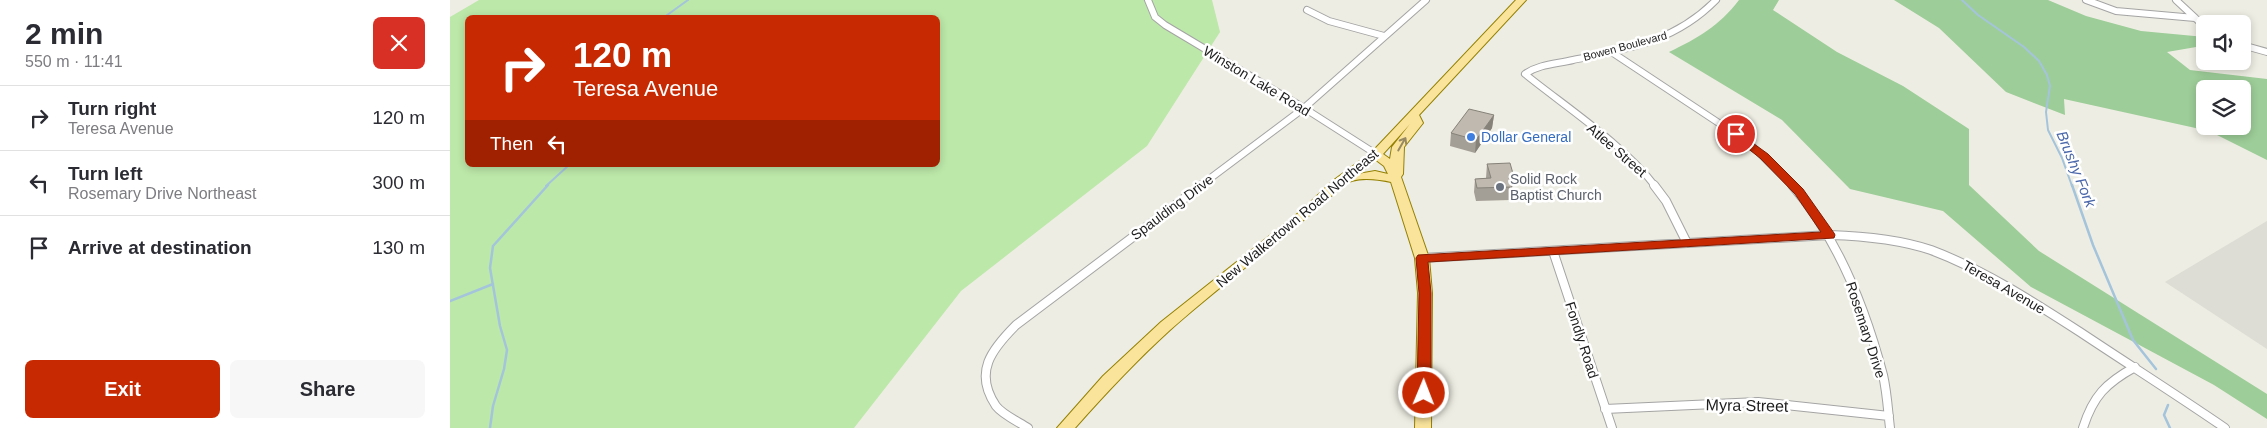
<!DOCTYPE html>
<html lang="en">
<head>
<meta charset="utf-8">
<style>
  body { margin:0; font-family:Arial,sans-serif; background:#f7f7f7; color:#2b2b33; height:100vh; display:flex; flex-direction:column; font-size:19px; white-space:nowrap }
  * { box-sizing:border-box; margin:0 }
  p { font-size:16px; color:#7c7c81 }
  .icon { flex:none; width:28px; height:28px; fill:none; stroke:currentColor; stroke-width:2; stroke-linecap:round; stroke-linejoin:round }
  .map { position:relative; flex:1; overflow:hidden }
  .side { display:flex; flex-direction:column; background:#fff; width:450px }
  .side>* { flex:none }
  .guide { position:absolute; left:15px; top:15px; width:475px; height:152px; border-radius:8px; box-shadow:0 2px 8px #0003; background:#c72a03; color:#fff; overflow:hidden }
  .tools { position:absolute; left:1746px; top:15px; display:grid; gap:10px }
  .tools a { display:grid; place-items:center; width:55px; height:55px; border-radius:8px; background:#fff; box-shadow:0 2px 8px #0003; font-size:25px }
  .pin { position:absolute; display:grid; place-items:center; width:42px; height:42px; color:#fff; margin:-21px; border:2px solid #fff; border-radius:50%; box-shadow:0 1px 5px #0007 }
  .me { position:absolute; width:55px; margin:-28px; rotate:1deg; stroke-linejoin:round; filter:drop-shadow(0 0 4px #0008) }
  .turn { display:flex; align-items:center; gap:18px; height:105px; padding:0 25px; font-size:22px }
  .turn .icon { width:65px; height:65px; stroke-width:2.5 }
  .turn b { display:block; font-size:35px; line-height:42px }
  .then { display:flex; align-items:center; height:48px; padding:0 25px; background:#0003; gap:10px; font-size:19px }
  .round { display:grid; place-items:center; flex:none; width:52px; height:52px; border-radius:8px; background:#f7f7f7 }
  .summary { display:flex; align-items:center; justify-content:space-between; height:85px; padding:0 25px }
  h1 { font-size:30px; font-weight:700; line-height:38px }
  .cta { display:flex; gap:10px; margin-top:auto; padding:10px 25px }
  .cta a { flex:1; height:58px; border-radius:8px; background:#c72a03; color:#fff; font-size:20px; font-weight:700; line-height:58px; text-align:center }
  .cta a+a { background:#f7f7f7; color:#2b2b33 }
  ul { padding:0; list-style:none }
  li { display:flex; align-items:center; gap:15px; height:65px; padding:0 25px; border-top:1px solid #e1e1e2 }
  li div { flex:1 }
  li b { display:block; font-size:19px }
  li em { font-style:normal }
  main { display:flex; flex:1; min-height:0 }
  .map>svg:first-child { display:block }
</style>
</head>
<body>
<main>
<section class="side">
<div class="summary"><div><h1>2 min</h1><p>550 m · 11:41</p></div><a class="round" style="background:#d93025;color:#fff"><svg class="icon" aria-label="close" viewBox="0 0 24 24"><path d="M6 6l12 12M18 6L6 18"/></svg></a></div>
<ul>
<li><svg class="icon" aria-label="right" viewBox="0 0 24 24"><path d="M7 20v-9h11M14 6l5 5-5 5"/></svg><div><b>Turn right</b><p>Teresa Avenue</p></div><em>120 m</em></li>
<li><svg class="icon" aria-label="left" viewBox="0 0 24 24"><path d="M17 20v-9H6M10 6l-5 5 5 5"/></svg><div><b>Turn left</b><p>Rosemary Drive Northeast</p></div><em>300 m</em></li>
<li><svg class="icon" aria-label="arrive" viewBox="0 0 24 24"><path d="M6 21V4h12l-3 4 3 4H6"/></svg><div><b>Arrive at destination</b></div><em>130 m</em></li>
</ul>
<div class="cta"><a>Exit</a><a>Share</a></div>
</section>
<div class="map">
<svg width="1817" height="428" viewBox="0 0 1817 428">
  <rect width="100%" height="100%" fill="#eeede3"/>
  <path fill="#dddcd5" d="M1817,221V349L1715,282Z"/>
  <path fill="#bce8a9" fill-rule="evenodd" d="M29,0H762L770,32L697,146L511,291L404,428H0V17ZM18,18H488V165H18Z"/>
  <path fill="#9dcd98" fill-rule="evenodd" d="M1289,0H1329L1323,10L1387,52L1453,86L1519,129V185L1589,251L1817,394V419L1764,385L1581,287L1493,211L1400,189L1332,120L1219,52C1248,38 1269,26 1289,0Z
    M1444,0H1598L1636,16L1691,31L1755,37V44L1752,46L1717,52L1740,70L1817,79V160L1759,131L1614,99L1615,115L1556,92L1489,28ZM1755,89H1792V126H1755Z"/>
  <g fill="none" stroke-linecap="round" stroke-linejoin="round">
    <path stroke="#a4c4dc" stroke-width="2" d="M1512,0L1528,15L1574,47L1589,61L1597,75L1600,86L1596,112L1598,130L1612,158L1622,186
      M213,18L238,0
      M96,186L119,165"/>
    <path stroke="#a4c4dc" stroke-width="2.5" d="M1622,185L1643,245L1683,340L1706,369
      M0,301L43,284
      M1718,405L1714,415L1720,428
      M40,428L43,406L54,369L57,350L50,326L40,268L43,246L98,185"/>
    <defs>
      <path id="minor-far1" d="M698,0L705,17L715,25L854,108L926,154
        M1636,0L1666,11L1745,18
        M1726,0L1755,27
        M857,10L879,21L934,36
        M1792,45L1817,52
        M1160,51L1299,143L1343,186
        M750,186L854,108L976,0
        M1205,186C1174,145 1116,107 1075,74C1089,64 1107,64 1123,60C1177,49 1225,42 1266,0"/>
      <path id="minor" d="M1204,185L1216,201L1237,243
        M1342,185C1388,238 1415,307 1433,375C1437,392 1438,411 1440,428
        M1103,251L1162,428
        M972,258L1380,235C1414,236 1448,239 1481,250C1534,270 1582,301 1630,332C1678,364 1727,395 1775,428
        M1155,409L1308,402L1439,416
        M578,428C569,422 553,415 546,406C523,372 542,349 566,325L752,185
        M1633,428C1643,396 1656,383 1685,367"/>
      <path id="primary" d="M1066,0H1076L969,115L973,123L954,147L953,174L951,177L979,258L982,293L981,428H965L968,293L965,258L941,182C927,179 904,176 892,186C838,237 776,280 720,330C686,361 655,394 625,428H607L653,376L711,322L851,211L884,180L922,152ZM960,124L942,147L940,159L933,154ZM926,160L934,166L938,174L925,171L908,174Z"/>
    </defs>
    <use href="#minor-far1" stroke="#a4a4a4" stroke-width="8"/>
    <use href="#minor" stroke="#a4a4a4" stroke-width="10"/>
    <use href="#primary" stroke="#948102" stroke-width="2"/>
    <use href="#minor-far1" stroke="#fff" stroke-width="6"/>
    <use href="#minor" stroke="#fff" stroke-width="8"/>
    <use href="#primary" fill="#fae49c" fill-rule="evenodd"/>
  </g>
  <path fill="#a49f96" d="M1044,115L1042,128L1025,153L1000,146L1001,133Z
    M1037,164L1064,177L1060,200L1026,201L1024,192L1025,179L1036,178Z"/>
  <path fill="#86827a" d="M1044,115L1042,128L1025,153L1026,140Z"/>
  <path fill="#bfb9af" stroke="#86827a" d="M1019,109L1044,115L1026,140L1001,133Z
    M1060,163L1064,177L1059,178L1062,187L1027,188L1025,179L1041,178L1037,164Z"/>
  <defs><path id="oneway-shaft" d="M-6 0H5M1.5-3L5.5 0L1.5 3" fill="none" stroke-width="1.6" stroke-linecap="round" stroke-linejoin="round" transform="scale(1.25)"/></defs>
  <use stroke="#978a63" href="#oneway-shaft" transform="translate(952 144) rotate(-60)"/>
  <path fill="#c72a03" stroke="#811b02" d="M1286,131L1318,154L1353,189L1384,233L1385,235L1384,238L978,262L981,293V393L979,397H969L967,393L969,293L966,258L968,255L1371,232L1345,194L1310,158L1282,136L1281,134Z"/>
  <circle fill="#3f7fe0" stroke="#fff" stroke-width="2" cx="1021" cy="137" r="5"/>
  <circle fill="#6b7280" stroke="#fff" stroke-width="2" cx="1050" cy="187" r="5"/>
  <g text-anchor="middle" stroke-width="5" stroke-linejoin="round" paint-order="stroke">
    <g font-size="11" fill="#1d1d1d" stroke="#fff">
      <text transform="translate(1175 46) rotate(-15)" y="4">Bowen Boulevard</text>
    </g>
    <g font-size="14" fill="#1d1d1d" stroke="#fff">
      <text transform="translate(807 81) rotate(31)" y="5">Winston Lake Road</text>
      <text transform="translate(1167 150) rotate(41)" y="5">Atlee Street</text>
      <text transform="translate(722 207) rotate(-37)" y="5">Spaulding Drive</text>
      <text transform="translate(847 218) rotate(-40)" y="5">New Walkertown Road Northeast</text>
      <text transform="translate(1554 287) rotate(30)" y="5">Teresa Avenue</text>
      <text transform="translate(1416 330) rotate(72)" y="5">Rosemary Drive</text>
      <text transform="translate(1132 340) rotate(72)" y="5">Fondly Road</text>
    </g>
    <g font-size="14" fill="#366cbe" stroke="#fff" text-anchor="start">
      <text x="1031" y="142">Dollar General</text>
    </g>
    <g font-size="14" fill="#5b616d" stroke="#fff" text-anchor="start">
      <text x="1060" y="184">Solid Rock<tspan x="1060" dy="16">Baptist Church</tspan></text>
    </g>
    <g font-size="15" font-style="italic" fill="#4b68ab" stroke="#fff">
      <text transform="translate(1626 169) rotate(68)" y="5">Brushy Fork</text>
    </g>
    <g font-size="16" fill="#1d1d1d" stroke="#fff">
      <text transform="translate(1297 405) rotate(1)" y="6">Myra Street</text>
    </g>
  </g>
</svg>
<div class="tools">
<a><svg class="icon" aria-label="sound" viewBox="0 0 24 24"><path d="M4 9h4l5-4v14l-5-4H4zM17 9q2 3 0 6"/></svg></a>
<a><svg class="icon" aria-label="layers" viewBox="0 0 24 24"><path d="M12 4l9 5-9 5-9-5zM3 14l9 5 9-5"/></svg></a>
</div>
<div class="pin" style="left:1286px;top:134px;background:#d93025"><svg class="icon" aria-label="arrive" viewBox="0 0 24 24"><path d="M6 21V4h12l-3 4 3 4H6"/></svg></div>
<svg class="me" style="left:974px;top:393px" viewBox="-20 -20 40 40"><circle r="17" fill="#c72a03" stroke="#fff" stroke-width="3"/><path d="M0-11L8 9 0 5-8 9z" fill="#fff"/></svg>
<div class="guide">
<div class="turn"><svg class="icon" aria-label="right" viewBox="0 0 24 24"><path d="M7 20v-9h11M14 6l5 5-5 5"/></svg><div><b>120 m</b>Teresa Avenue</div></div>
<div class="then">Then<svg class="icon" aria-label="left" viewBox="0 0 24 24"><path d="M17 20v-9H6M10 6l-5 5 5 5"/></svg></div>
</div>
</div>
</main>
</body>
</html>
